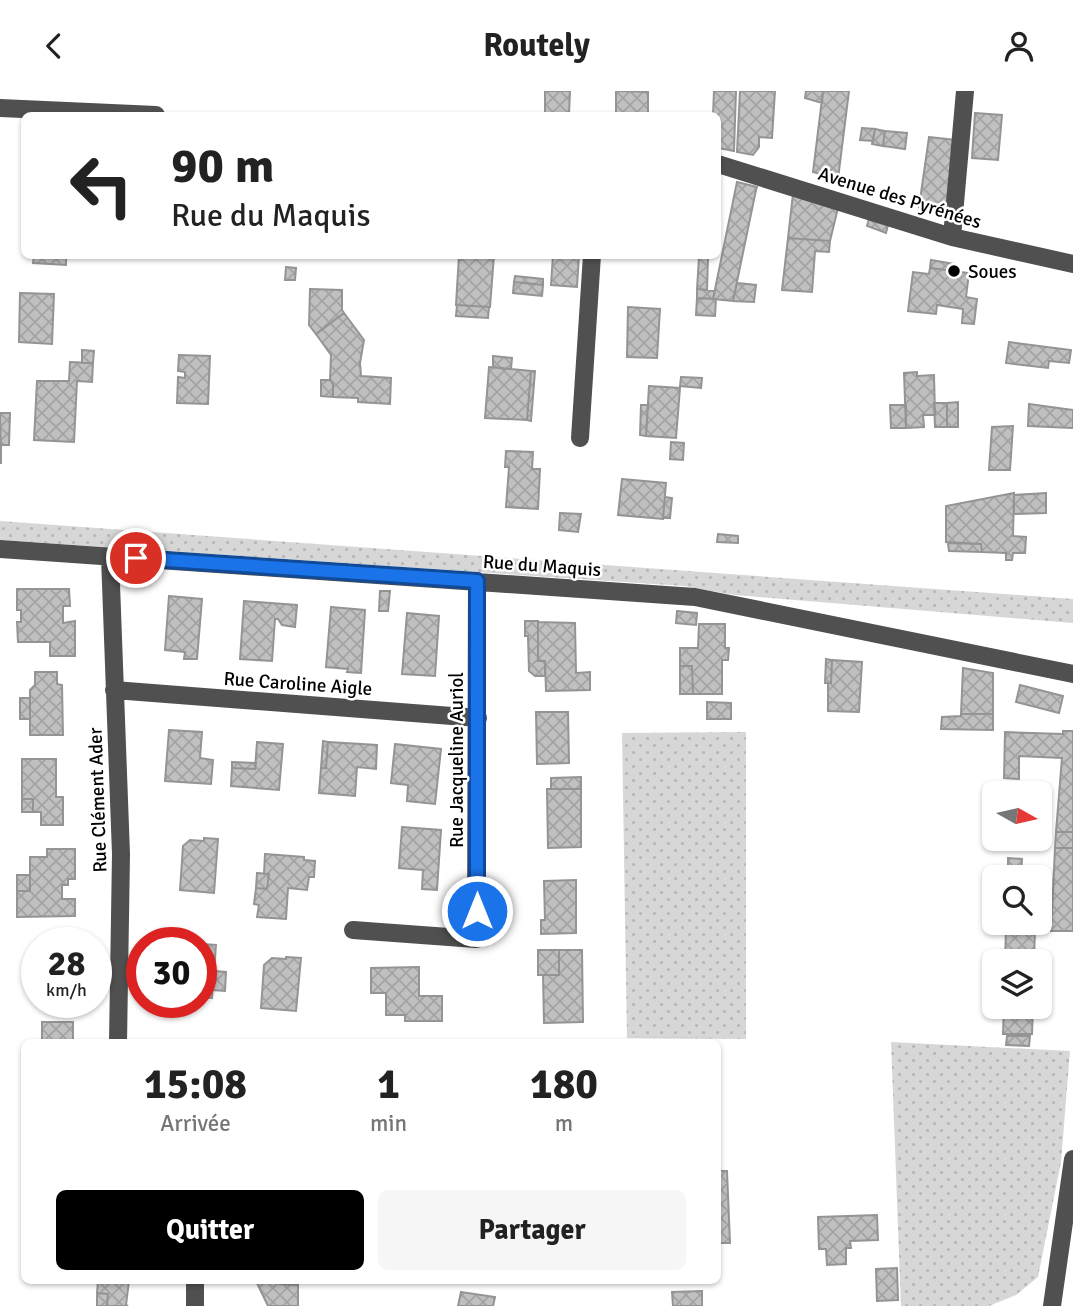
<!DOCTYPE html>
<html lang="fr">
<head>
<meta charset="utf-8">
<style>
  body { margin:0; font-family:Signika,sans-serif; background:#f6f6f6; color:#222; height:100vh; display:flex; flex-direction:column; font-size:26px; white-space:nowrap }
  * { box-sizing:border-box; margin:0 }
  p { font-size:23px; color:#767676 }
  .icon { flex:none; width:38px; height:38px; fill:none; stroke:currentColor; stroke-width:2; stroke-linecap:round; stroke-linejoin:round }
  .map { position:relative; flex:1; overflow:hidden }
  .sheet { position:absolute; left:21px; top:948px; width:700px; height:245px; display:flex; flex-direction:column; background:#fff; border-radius:10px; box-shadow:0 2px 5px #0004 }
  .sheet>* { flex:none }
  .top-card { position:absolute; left:21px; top:21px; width:700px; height:147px; border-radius:10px; box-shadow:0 2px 5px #0004; background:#fff; color:#222; overflow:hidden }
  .needle { width:46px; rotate:98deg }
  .tools { position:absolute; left:982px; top:690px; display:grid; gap:14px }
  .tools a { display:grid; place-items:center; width:70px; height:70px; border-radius:10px; background:#fff; box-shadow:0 2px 5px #0004; font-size:35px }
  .speed { position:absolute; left:21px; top:836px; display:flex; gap:14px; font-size:35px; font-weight:700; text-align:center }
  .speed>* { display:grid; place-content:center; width:91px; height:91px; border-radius:50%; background:#fff; box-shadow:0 2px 5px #0004; line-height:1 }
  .speed small { font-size:18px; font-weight:400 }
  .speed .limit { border:10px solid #d22; background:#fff; color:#111 }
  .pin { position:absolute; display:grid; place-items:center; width:60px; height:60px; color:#fff; margin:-30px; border:4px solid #fff; border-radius:50%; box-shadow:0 2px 7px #0007 }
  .me { position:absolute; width:77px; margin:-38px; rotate:0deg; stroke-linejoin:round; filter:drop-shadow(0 0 5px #0008) }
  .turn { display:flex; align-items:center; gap:24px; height:147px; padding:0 35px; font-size:32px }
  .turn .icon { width:91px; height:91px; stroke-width:2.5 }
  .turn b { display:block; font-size:49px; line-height:60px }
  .eta { display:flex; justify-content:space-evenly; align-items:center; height:119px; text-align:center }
  .eta b { font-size:42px; font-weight:700; line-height:49px }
  .button { display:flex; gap:14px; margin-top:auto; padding:14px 35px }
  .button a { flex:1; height:80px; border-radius:10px; background:#000; color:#fff; font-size:28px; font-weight:700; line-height:80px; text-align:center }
  .button a+a { background:#f6f6f6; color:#222 }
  header { display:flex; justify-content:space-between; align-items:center; height:91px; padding:0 35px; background:#fff; font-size:32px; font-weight:700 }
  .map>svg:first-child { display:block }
</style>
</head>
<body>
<header><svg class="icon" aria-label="back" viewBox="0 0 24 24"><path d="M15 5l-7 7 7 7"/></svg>Routely<svg class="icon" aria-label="person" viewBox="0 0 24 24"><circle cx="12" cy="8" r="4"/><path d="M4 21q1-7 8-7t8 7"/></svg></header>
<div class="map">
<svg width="1073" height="1215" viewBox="0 0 1073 1215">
  <defs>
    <pattern id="grass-dots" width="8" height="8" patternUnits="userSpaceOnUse" patternTransform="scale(1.75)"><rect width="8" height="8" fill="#d7d7d7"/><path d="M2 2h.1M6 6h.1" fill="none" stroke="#b7b7b7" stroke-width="1.8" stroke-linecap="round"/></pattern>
    <pattern id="building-cross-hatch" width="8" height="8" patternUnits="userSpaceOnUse" patternTransform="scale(1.75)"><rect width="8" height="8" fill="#c0c0c0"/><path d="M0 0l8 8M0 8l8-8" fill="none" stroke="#a3a3a3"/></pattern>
  </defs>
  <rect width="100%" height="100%" fill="#fff"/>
  <path fill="url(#grass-dots)" d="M0,430L1073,508V532L735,504L684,495L0,449Z
    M746,641V948L627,947L622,642Z
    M891,951L1070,960L1061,1071L1038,1186L1016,1204L989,1215H901Z"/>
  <path fill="url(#building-cross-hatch)" stroke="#949494" stroke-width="2" d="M545,0H570L569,24H545Z
    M616,0L648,1V24H616Z
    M714,0H736L734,60L718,57V24H713Z
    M740,0H775L772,47L759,46V56L753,64L737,61Z
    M806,0H823L822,12L805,7Z
    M823,0H849L838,88L813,81Z
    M975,22L1002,24L998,69L972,67Z
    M862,37L875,38L873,50L860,49Z
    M875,38L885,40L883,55L872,53Z
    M885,40L907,42L905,58L883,55Z
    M929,46L955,49L945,122L919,116Z
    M737,91L757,96L756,99L733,210L713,208Z
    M793,103L838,117L830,150L788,147Z
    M869,128L888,134L886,142L867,135Z
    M788,147L830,150L829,161L815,160L812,201L782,199Z
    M34,164H66V174L33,172Z
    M459,164H494L490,216L456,214Z
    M553,164H579L577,196L551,194Z
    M699,166L708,167L707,199L697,198Z
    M931,169L955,173L954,180L930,177Z
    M286,176L296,177L295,189H285Z
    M930,177L969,182L966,206L977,208L974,233L962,232L963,218L937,214L936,223L908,220L913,181L929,183Z
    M515,185L543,188V194L514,191Z
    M514,191L543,194L542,205L513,202Z
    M737,192L756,194L754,211L733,210Z
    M310,198L342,199V219L344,222L316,243L309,234Z
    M697,198L715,200L713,208L697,207Z
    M20,202L54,203L52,253L19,251Z
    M697,207L716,208L715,225L696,224Z
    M457,214L489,216L488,227L456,225Z
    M628,216L660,218L657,267L627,266Z
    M344,222L364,249L360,272L361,285L391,287L390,313L358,311V307L333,306V293L330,289L331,264L316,243Z
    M1009,251L1071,259L1069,272L1049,270L1048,277L1006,272Z
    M82,259L94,260L93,272H82Z
    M179,264L210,265L208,313L177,312L178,286L185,287V281L178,280Z
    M493,265L512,267L511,278L493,276Z
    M70,271L93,272L92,291L77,290L74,351L34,349L37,290H69Z
    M489,276L531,280L527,329L485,327Z
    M531,280H535L531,330L527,329Z
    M917,281V285L934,284L935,324H923L924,336L906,337L904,282Z
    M681,286L702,287L701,297L680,295Z
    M321,289H330L333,293V306L321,305Z
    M649,295L680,297L676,347L646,345Z
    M958,311V336H947V312Z
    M934,312H947V336H935Z
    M1029,313L1073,319V337L1028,335Z
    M641,314H648L646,345L640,344Z
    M890,314H906V337H891Z
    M0,322H10L9,354H1V373Z
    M1013,335L1010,379H989L992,336Z
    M671,351L684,352L683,369L670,368Z
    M506,360L533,361L532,378H540L538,418L506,416L509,376H505Z
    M622,388L666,392L663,428L618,424Z
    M1014,402L1013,445L1026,446L1025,462H1013L1012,469H1006V462L982,461L981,453L946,451V415Z
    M1046,402V422L1014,423V404Z
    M665,406L672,407L670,427L663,426Z
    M560,422L581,423L578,441L559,439Z
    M718,443L738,445V452L717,451Z
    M948,452L981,453L982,461L949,460Z
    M17,498H69L70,515H63V532L75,530V565H50V551H18L17,531H21V519H17Z
    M380,500H390L388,520H379Z
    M169,505L202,508L197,568H184L185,561L165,559Z
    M244,510L297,514L295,536L282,534L278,528H275L272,570L240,568Z
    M331,516L365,519L361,582L347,581L348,578L326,576Z
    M677,520L697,522L696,534L676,532Z
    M407,522L439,525L435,585L402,583Z
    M525,530H538V570H545V585H535L529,580L528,545H525Z
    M538,531L575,532L576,582L590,581V599L546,600L545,570H538Z
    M699,533H725V557H729L728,569H722V603H693L692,575H680V557H698Z
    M826,568L832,569L831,592H825Z
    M832,569L862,571L859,621L828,620V592H831Z
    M680,575H692L693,603H680Z
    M963,577L993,582V623H961Z
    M35,581H57V593L62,594L63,644H30V599L35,594Z
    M1020,594L1063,605L1059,622L1016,611Z
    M20,607H30V628H20Z
    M707,611L731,612V628H707Z
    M536,621H568L569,672L537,673Z
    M961,623H993V639L941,638L942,626L961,625Z
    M169,639L202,641L200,667L213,669L211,693L165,690Z
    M1063,640H1073V741H1056L1062,667L1019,665V688L1004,687L1005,641L1063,643Z
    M323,650L328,651L326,677H321Z
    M257,651L283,653L279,699L231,695L232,677L255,678Z
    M328,651L377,654L376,678L357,676L355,705L319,702L321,677H326Z
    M395,653L441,658L435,713L407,710L408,694L391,692Z
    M22,668H56V706H63V734H41V721H33V708H22Z
    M232,671L256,672L255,678L232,677Z
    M581,686V698H551V687Z
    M547,698H581V756L548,757Z
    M22,708H33V721H22Z
    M402,736L441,739L437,799L422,798L423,779L399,777Z
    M1056,741H1073V757H1055Z
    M204,747L218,748L214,802L180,799L183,755L190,749L204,750Z
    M1055,757H1073V840H1051Z
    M47,758H75V788H68V794H62V808H75V825L17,826V800H30V766H47Z
    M265,763L304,766V769L315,770L314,786H309L307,799L288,797L286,828L257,826L259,814L254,813L256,797L267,798L269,783H264Z
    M1008,767L1022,768L1021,786H1008Z
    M257,782L269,783L267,798L256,797Z
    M17,784H30V800H17Z
    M576,789V842L541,843V829H545L544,790Z
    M1006,838L1035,839L1034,870H1005Z
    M73,848V852H37L36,865V849Z
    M201,853L216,854L212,907L201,906Z
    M538,859H559V884H538Z
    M559,859H582L583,931L544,932L543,884H559Z
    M286,866L301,867L296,920L261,917L264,874L272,867L286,868Z
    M419,876V905H442V930H405V924H386V902H371V877Z
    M214,880L226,881L225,900L212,899Z
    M1004,915H1033L1032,943H1003Z
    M42,931H73V952H42Z
    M1007,945H1030L1029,955L1006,954Z
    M718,1080H727L730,1152H718Z
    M877,1124L878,1149L850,1150L851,1157H846V1173L827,1174L826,1158H819L818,1126Z
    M897,1177L898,1209L877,1210L876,1178Z
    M98,1190H129L126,1214L128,1215H107L108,1203L97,1202Z
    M256,1190H278L280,1193L298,1194V1215H268Z
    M702,1200V1215H673L672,1201Z
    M461,1201L495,1206L493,1215H458Z
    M97,1202L108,1203L107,1215H97Z"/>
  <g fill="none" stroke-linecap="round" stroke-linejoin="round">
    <path stroke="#505050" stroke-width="18" d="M0,17L156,24
      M718,73L952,146L1073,173
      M952,146L965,0
      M580,347L592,164
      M0,458L695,506L1073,583
      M110,466L121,763L118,952
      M114,599L478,627
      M353,839L476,848L477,490
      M195,1215V1190
      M1052,1215L1073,1068"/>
  </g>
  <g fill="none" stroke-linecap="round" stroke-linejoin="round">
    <defs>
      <path id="route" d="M136,467L477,490V820"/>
    </defs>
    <use href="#route" stroke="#114b97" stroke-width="18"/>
    <use href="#route" stroke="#1a73e8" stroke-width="12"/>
  </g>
  <circle fill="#000" stroke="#fff" stroke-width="2.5" cx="954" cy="180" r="7"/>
  <g text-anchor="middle" stroke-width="5" stroke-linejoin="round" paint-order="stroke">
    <g font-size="19" fill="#000" stroke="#fff">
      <text transform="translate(900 106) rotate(17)" y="7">Avenue des Pyrénées</text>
      <text transform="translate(542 474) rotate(4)" y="7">Rue du Maquis</text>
      <text transform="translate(298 592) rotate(4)" y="7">Rue Caroline Aigle</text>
      <text transform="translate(456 669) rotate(-90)" y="7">Rue Jacqueline Auriol</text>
      <text transform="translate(97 709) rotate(-92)" y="7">Rue Clément Ader</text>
    </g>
    <g font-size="19" fill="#000" stroke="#fff" text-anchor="start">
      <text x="968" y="187">Soues</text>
    </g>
  </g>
</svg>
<div class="tools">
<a><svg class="needle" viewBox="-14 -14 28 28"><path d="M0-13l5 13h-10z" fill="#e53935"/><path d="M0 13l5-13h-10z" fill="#767676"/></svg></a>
<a><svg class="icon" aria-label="search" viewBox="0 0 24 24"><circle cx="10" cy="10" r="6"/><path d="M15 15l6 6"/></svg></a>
<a><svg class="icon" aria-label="layers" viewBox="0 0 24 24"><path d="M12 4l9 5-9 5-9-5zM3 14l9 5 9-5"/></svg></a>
</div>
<div class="speed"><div>28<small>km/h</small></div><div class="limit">30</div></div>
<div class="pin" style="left:136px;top:467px;background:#d93025"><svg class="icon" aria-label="arrive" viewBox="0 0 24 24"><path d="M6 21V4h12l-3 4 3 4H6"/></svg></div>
<svg class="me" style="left:477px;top:820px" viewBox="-20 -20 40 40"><circle r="17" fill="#1a73e8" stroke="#fff" stroke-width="3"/><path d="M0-11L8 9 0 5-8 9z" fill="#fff"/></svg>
<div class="top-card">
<div class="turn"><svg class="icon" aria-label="left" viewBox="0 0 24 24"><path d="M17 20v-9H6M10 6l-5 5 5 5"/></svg><div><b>90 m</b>Rue du Maquis</div></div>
</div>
<section class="sheet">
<div class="eta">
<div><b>15:08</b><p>Arrivée</p></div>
<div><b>1</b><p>min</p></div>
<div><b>180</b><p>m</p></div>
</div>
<div class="button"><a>Quitter</a><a>Partager</a></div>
</section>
</div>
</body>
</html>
